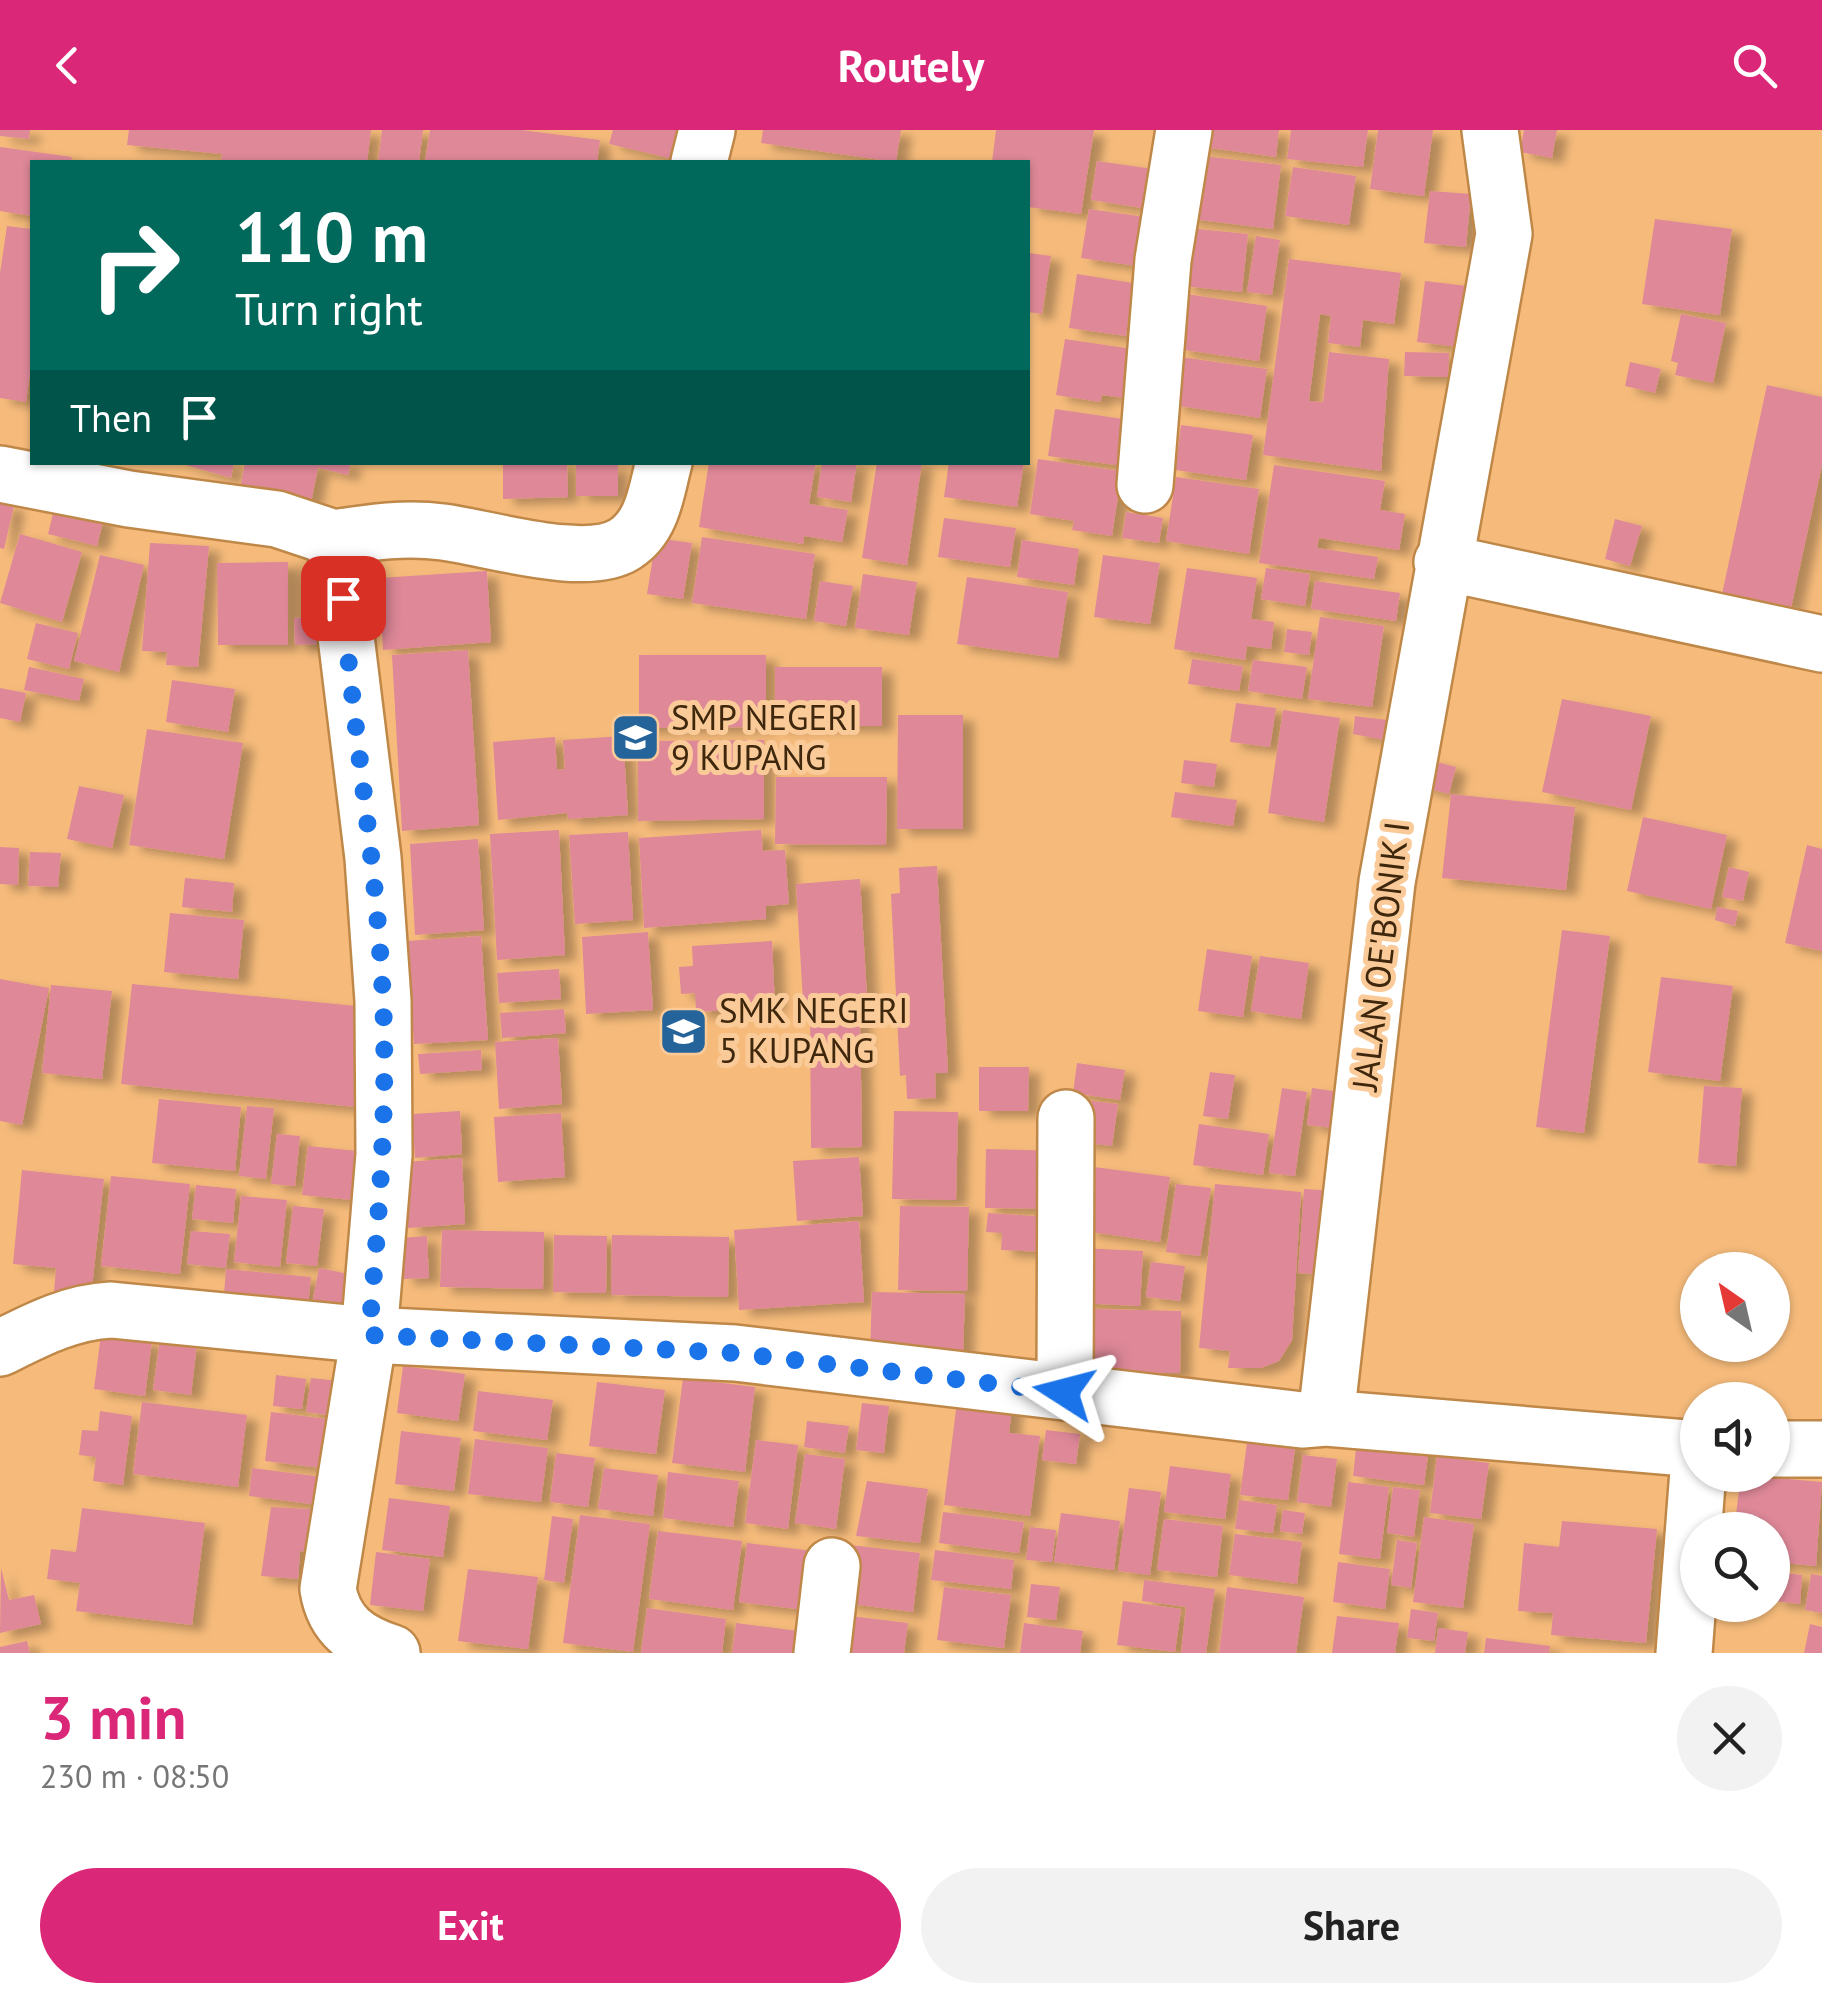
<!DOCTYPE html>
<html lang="en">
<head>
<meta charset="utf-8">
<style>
  body { margin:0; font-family:"PT Sans",sans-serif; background:#f2f2f2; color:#222; height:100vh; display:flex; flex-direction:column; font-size:38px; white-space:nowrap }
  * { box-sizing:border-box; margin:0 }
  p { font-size:32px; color:#767676 }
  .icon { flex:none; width:55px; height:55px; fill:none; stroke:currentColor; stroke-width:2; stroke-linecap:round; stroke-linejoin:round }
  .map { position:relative; height:1523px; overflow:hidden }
  .sheet { display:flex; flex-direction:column; background:#fff; flex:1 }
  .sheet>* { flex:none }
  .hud { position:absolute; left:30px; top:30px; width:1000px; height:305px; border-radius:0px; box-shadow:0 2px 8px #0004; background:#00695c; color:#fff; overflow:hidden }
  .needle { width:65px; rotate:326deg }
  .buttons { position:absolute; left:1680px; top:1122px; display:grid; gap:20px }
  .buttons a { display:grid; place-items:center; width:110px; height:110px; border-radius:50%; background:#fff; box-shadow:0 2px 8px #0004; font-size:50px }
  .pin { position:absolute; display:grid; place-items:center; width:85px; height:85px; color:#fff; margin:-42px; border-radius:20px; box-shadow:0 5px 15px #0006 }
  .me { position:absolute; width:110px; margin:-55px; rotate:279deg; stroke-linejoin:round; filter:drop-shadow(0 0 8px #0008) }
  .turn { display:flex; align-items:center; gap:35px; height:210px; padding:0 40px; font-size:45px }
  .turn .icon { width:130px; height:130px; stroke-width:2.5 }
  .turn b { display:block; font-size:70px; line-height:85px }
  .then { display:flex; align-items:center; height:95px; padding:0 40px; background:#0003; gap:20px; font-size:38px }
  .round { display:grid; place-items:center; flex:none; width:105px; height:105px; border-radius:52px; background:#f2f2f2 }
  .head { display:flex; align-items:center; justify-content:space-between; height:170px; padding:0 40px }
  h1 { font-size:60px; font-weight:800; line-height:75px; color:#db2777 }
  .cta { display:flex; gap:20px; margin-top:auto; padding:20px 40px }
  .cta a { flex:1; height:115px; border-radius:60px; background:#db2777; color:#fff; font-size:40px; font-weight:800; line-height:115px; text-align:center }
  .cta a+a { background:#f2f2f2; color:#222 }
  header { display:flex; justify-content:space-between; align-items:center; height:130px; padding:0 40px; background:#db2777; color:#fff; font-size:45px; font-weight:800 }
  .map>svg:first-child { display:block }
</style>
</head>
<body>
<header><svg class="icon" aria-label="back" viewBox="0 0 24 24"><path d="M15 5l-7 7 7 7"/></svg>Routely<svg class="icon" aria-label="search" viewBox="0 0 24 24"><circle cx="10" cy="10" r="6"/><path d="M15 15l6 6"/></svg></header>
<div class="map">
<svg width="1822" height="1523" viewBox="0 0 1822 1523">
  <defs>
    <filter id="shadow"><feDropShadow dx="11" dy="6" stdDeviation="5" flood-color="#0004"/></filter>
  </defs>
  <rect width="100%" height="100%" fill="#f6bb7b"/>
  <path fill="#de8898" filter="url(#shadow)" d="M0,0H30L29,9L0,6Z
    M129,0H371L367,32H221L222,24L127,15Z
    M382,0H423L419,32H378Z
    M430,0H521L600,10L597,32H425Z
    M613,0H681L673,29L609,14Z
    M763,0H901L896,32L761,13Z
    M996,0H1094L1081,84L1028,77V32H992Z
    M1197,0H1279L1276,27L1195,16Z
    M1291,0H1368L1363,37L1287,29Z
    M1378,0H1433L1424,66L1370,59Z
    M1524,0H1557L1552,28L1520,22Z
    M0,17L72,27L71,32H32V86L0,81Z
    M1193,25L1281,35L1273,99L1184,88Z
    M1097,31L1153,39L1148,79L1091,70Z
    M1293,37L1356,46L1349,95L1285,86Z
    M1430,61L1471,64L1466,117L1424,113Z
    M1089,79L1145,87L1137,136L1081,128Z
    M1655,89L1732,99L1720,185L1642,174Z
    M7,96L32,99V228L26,272L0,268V143Z
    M1188,98L1248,104L1242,162L1182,156Z
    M1256,106L1280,110L1272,165L1247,162Z
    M1028,123L1051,126L1042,184L1028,182Z
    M1289,129L1401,143L1394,194L1363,190L1360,217L1328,213L1331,186L1320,184L1309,271L1323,272L1329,222L1389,229L1381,341L1263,325Z
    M1077,144L1133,153L1126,206L1069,198Z
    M1425,151L1467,156L1459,217L1417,212Z
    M1186,164L1267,176L1259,231L1178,219Z
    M1681,184L1726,193L1713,253L1675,245L1678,233L1671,231Z
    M1065,209L1132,219L1125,268L1102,265L1100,272L1056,265Z
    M1405,222L1449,223L1448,247L1404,246Z
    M1180,227L1267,239L1260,288L1172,275Z
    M1630,232L1661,239L1655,263L1625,256Z
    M1767,255L1822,267V335L1791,478L1722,464Z
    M1055,279L1130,290L1124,336L1048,326Z
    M1181,295L1253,305L1246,350L1175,340Z
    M1038,329L1135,343L1131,367L1118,366L1112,406L1072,400L1074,391L1030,384Z
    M175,332H234L231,348Z
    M245,332H351L348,345L318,338L311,373L240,359Z
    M503,332H567L568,367L503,369Z
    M709,332H816L809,374L848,380L842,412L804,406L803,414L699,397Z
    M822,332H857L851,372L817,367Z
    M877,332H922L907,435L862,428Z
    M949,332H1024L1017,377L944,367Z
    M576,334L618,335V366H576Z
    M1274,335L1385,351L1380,380L1405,384L1399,420L1319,408L1317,418L1378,427L1374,449L1259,433Z
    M1176,347L1259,359L1249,424L1166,411Z
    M0,373L14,376L4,419L0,418Z
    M55,375L104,388L97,416L48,404Z
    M1126,382L1163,388L1159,413L1122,408Z
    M944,388L1016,398L1010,437L938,427Z
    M1615,389L1642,396L1630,436L1605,429Z
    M20,404L82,422L62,492L0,473Z
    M702,407L815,424L806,489L692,473Z
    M656,408L692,413L683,469L647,464Z
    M1022,410L1079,419L1074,455L1017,447Z
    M150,413L209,416L198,537L166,535L167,522L142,521Z
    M100,425L144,435L119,542L74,531Z
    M1103,425L1160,433L1150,494L1094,487Z
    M288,432V515H218L217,433Z
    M1187,438L1257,448L1251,489L1274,492L1271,519L1247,516L1245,530L1174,519Z
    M1266,438L1310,444L1305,476L1261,469Z
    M487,441L491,512L383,520L379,448Z
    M325,443L326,465L303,466L302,444Z
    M863,444L917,452L909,505L855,498Z
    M967,447L1068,462L1058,528L957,514Z
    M820,451L853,456L846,496L814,491Z
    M1315,451L1400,463L1396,491L1311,479Z
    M326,467L327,514L295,515L294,488L313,487L312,468Z
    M1320,487L1384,496L1372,577L1308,569Z
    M36,493L78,503L69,539L27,529Z
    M1287,499L1312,502L1309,525L1284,522Z
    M468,520L479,695L402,701L392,525Z
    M639,525H766V597L639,598Z
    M1192,529L1243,536L1239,561L1188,554Z
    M1253,530L1307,537L1302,569L1248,561Z
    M29,537L84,549L79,571L24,560Z
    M775,537H882V596H775Z
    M172,550L235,559L228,602L166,592Z
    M0,558L26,563L20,592L0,588Z
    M1562,569L1651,586L1631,680L1542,662Z
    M1236,573L1276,578L1270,617L1230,612Z
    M1283,580L1340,588L1324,692L1268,683Z
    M898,585H963V699H897Z
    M1355,586L1387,590L1384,610L1353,604Z
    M147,599L243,613L224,729L129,715Z
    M623,606L628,685L568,689L567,683L498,690L493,612L555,607L557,640L565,639L563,610Z
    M764,610V689L638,691V611Z
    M1425,629L1456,637L1449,664L1418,656Z
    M1184,630L1217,634L1214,657L1181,653Z
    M776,647H887L886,715L775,714Z
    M79,656L124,665L112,718L67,709Z
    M1175,662L1237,670L1233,696L1171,687Z
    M1451,664L1575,677L1566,760L1442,748Z
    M1643,687L1727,705L1711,779L1627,761Z
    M559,700L565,825L497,830L490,704Z
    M761,700L763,721L785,720L789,774L766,776V789L644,798L639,708Z
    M628,702L633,790L575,794L569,705Z
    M478,709L484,800L415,805L410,714Z
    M1807,715L1822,719V821L1785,813Z
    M0,717L19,718L18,755L0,754Z
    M30,722L61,723L58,757L28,756Z
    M937,736L948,943H935L936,968L907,969L906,945L900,946L891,764L900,763L899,738Z
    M1729,737L1749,742L1743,771L1722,767Z
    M185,748L234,753L232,782L182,777Z
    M860,749L867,867L803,871L796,754Z
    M1717,777L1738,781L1735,796L1715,790Z
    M170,783L244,790L238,849L164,842Z
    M1562,800L1610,806L1584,1003L1536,997Z
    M648,802L653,880L586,884L582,807Z
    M481,806L488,910L414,914L407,811Z
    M772,811L775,877L696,882L695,863L681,864L679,837L693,836L692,816Z
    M1207,819L1252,826L1243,887L1198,881Z
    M1260,826L1309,833L1301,889L1251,881Z
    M559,839L561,869L499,873L497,843Z
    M1661,847L1733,856L1720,951L1648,942Z
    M0,849L49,858L22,995L0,991Z
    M132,854L366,877L356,977L121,954Z
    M51,855L112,861L102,949L42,943Z
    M564,879L566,903L502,908L500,883Z
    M810,881H860L862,1017L811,1018Z
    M558,908L562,974L499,979L495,912Z
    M481,920L482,940L420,944L418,924Z
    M1077,933L1125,940L1120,970L1073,963Z
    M979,937H1029L1028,981H979Z
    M1210,942L1235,945L1228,989L1203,986Z
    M1704,956L1742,958L1736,1036L1698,1033Z
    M1282,958L1307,962L1295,1046L1269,1043Z
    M1312,958L1347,963L1342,999L1307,995Z
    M159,969L241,977L235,1041L152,1033Z
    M1084,970L1118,974L1112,1016L1078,1012Z
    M247,976L274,978L266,1049L239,1046Z
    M460,981L462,1024L415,1028L412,984Z
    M894,981L958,982L956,1070L892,1069Z
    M561,983L565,1047L498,1052L494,987Z
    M1199,994L1269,1004L1263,1045L1193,1035Z
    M277,1004L300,1006L295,1056L271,1054Z
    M308,1016L357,1021L352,1070L302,1065Z
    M986,1019L1059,1021L1058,1079L985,1078Z
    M859,1027L863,1086L797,1091L793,1031Z
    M462,1028L465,1094L408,1098L404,1032Z
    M1094,1037L1170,1047L1160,1112L1085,1101Z
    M22,1040L104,1049L91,1166L54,1162L56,1138L13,1134Z
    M111,1046L190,1054L180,1144L101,1136Z
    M1176,1054L1211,1058L1200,1126L1166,1122Z
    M1215,1054L1301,1062L1292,1210L1279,1231L1261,1238H1228L1230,1221L1199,1218Z
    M196,1055L236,1059L233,1093L192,1089Z
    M1304,1059L1338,1061L1332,1145L1298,1143Z
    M241,1066L287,1070L280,1137L234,1132Z
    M293,1076L324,1079L317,1136L286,1133Z
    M900,1076L969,1077L967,1161L898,1160Z
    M988,1083L1049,1087L1046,1122L1001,1120L1002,1103L986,1102Z
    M859,1091L864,1172L739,1180L734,1100Z
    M442,1100L544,1102L543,1159L440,1157Z
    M191,1101L230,1104L226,1138L187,1134Z
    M554,1105L607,1106L606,1163L553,1162Z
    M612,1105L729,1107L728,1167L611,1165Z
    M427,1106L429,1148L403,1149L400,1108Z
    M1080,1118L1143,1121L1140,1176L1078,1173Z
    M1151,1132L1185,1136L1180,1171L1146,1167Z
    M319,1138L354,1145L345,1191L310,1184Z
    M226,1139L311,1147L307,1184L223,1176Z
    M872,1162L965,1164L963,1224H870Z
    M1095,1179L1181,1181L1180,1243L1094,1242Z
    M101,1204L152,1211L145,1266L94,1259Z
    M160,1209L197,1214L191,1265L153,1260Z
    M403,1236L465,1244L458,1291L397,1283Z
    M276,1245L306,1249L302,1279L273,1276Z
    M311,1248L338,1251L334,1286L306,1282Z
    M683,1248L755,1257L745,1342L672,1333Z
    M597,1252L665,1260L656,1324L589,1316Z
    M478,1261L553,1270L547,1310L473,1301Z
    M958,1264L1013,1270L1009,1303L1040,1306L1030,1386L944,1375Z
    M142,1272L247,1285L238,1357L133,1344Z
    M862,1273L889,1276L884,1323L856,1320Z
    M100,1281L132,1286L123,1355L93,1351L96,1327L79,1325L82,1300L98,1301Z
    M271,1282L327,1289L321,1338L265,1331Z
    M807,1291L849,1296L845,1323L804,1317Z
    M1046,1300L1080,1304L1076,1334L1042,1330Z
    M401,1301L461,1308L454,1361L395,1354Z
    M1358,1301L1430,1310L1424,1355L1353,1346Z
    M1248,1305L1296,1311L1288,1370L1240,1365Z
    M475,1309L548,1318L541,1372L468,1364Z
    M756,1310L798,1315L788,1399L745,1393Z
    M556,1323L595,1328L588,1377L550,1372Z
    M805,1324L845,1329L836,1399L795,1393Z
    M1303,1325L1337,1329L1331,1377L1297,1372Z
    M1437,1326L1489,1333L1481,1389L1430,1383Z
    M1170,1336L1231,1344L1225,1389L1164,1382Z
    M252,1338L322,1347L318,1375L249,1366Z
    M604,1338L658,1345L653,1386L598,1379Z
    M668,1342L739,1351L733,1397L663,1388Z
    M1741,1345L1822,1352L1816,1436L1772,1432V1400H1734Z
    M867,1351L928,1359L920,1413L856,1406Z
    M1348,1352L1389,1357L1380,1429L1339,1424Z
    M1393,1357L1420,1360L1414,1407L1387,1403Z
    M1129,1358L1161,1362L1150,1445L1118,1441Z
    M389,1368L450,1376L443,1427L382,1420Z
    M1239,1370L1277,1375L1273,1403L1235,1399Z
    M271,1377L326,1380L323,1423L300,1421L298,1449L261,1446Z
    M82,1378L205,1393L192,1495L76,1481L80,1453L47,1449L51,1419L76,1422Z
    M1283,1380L1305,1383L1302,1404L1280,1401Z
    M943,1382L1024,1392L1019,1423L939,1413Z
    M1061,1383L1120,1391L1114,1440L1054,1432Z
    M580,1385L650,1394L633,1522L563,1513Z
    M552,1386L573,1389L564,1453L544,1450Z
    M1424,1387L1474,1394L1463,1478L1413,1472Z
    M1164,1389L1223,1396L1217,1447L1157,1440Z
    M1562,1391L1657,1399L1646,1513L1551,1505L1553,1483L1518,1481L1524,1413L1559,1417Z
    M1030,1397L1056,1400L1052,1432L1026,1430Z
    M658,1401L742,1411L733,1480L649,1469Z
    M1235,1404L1302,1412L1297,1454L1229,1445Z
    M1397,1410L1417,1413L1411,1458L1391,1455Z
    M747,1413L821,1422L813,1481L739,1472Z
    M850,1415L920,1423L913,1482L843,1473Z
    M935,1420L1014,1430L1011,1459L931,1450Z
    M376,1422L430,1429L423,1481L370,1475Z
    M1338,1432L1390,1439L1385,1479L1333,1472Z
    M1,1438L9,1470L34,1465L41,1494L0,1503Z
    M468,1439L538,1447L528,1519L458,1511Z
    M1775,1442L1802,1445L1800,1474L1773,1471Z
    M1811,1444L1822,1446V1483L1805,1480Z
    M1144,1450L1215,1459L1206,1523H1181L1186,1477L1142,1471Z
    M1031,1454L1060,1457L1056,1490L1027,1487Z
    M944,1457L1011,1465L1004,1518L937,1510Z
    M1227,1457L1304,1467L1296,1523H1219Z
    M1123,1471L1181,1479L1175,1522L1117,1515Z
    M647,1478L726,1489L722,1523H641Z
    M1411,1479L1438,1483L1434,1511L1407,1508Z
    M850,1486L908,1493L904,1523H845Z
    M1337,1486L1399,1493L1395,1523H1332Z
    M736,1493L806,1502L803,1523H732Z
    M1024,1493L1083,1501L1080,1523H1020Z
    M1810,1494L1822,1497V1523H1804Z
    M1438,1498L1468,1502L1465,1523H1435Z
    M1486,1508L1550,1516L1549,1523H1484Z
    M27,1511L30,1523H0V1517Z"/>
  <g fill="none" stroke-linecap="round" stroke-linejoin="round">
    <defs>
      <path id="minor" d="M1490,0L1504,104L1387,752L1326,1288L1698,1319
        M699,32L707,0
        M0,344L129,369L277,389L334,408L373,728L383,871L384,1025L369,1205L328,1459C334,1496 358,1512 392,1523
        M1145,355L1163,130L1184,0
        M334,408C371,402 406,397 443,402C489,408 586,439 625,414C653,396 656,362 664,332
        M1442,432L1822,514
        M0,1218C36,1200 70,1182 111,1180L369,1205L735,1223L1302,1290L1326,1288
        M1065,1261L1066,988
        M1772,1319H1822
        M822,1523L832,1436
        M1684,1523L1698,1341"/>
    </defs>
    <use href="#minor" stroke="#bf8848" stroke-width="60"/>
    <use href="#minor" stroke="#fff" stroke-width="55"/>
  </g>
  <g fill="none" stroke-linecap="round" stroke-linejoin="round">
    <path stroke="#1a73e8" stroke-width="18" stroke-dasharray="0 32.4" d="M343,468C353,602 377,735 383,870C388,982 378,1093 369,1205L735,1223L1064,1262"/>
  </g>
  <defs>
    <symbol id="school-square" viewBox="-11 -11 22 22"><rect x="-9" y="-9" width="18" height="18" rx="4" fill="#25649a" stroke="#facb99"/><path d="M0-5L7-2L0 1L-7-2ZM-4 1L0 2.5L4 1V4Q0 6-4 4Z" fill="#fff"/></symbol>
  </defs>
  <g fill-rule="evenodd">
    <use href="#school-square" x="608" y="580" width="55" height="55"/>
    <use href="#school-square" x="656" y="874" width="55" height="55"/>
  </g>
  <g text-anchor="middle" stroke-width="10" stroke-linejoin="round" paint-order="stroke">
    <g font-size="35" fill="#3e270c" stroke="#facb99" text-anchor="start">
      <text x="671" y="600">SMP NEGERI<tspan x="671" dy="40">9 KUPANG</tspan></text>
      <text x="719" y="893">SMK NEGERI<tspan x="719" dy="40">5 KUPANG</tspan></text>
    </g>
    <g font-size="35" fill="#3e270c" stroke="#facb99">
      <text transform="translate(1381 826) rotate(-83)" y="12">JALAN OE'BONIK I</text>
    </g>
  </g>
</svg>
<div class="buttons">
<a><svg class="needle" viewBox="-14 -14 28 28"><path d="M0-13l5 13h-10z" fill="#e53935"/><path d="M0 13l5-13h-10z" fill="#767676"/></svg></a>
<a><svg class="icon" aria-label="sound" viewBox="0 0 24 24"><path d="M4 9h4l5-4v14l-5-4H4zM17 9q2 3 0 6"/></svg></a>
<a><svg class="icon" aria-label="search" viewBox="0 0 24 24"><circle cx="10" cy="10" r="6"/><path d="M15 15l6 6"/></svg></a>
</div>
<div class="pin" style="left:343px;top:468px;background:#d93025"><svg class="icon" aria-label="arrive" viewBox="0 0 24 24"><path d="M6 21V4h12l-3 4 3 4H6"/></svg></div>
<svg class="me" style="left:1064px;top:1262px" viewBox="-20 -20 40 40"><path d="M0-17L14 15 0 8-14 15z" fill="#1a73e8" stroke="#fff" stroke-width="4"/></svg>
<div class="hud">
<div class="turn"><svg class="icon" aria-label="right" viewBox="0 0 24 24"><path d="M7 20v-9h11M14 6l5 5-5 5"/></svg><div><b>110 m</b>Turn right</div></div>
<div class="then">Then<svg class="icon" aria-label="arrive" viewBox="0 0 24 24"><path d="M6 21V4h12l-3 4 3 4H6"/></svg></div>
</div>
</div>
<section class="sheet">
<div class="head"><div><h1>3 min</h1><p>230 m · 08:50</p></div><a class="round"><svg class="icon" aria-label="close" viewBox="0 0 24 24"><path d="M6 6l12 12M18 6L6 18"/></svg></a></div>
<div class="cta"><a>Exit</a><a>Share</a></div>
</section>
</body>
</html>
